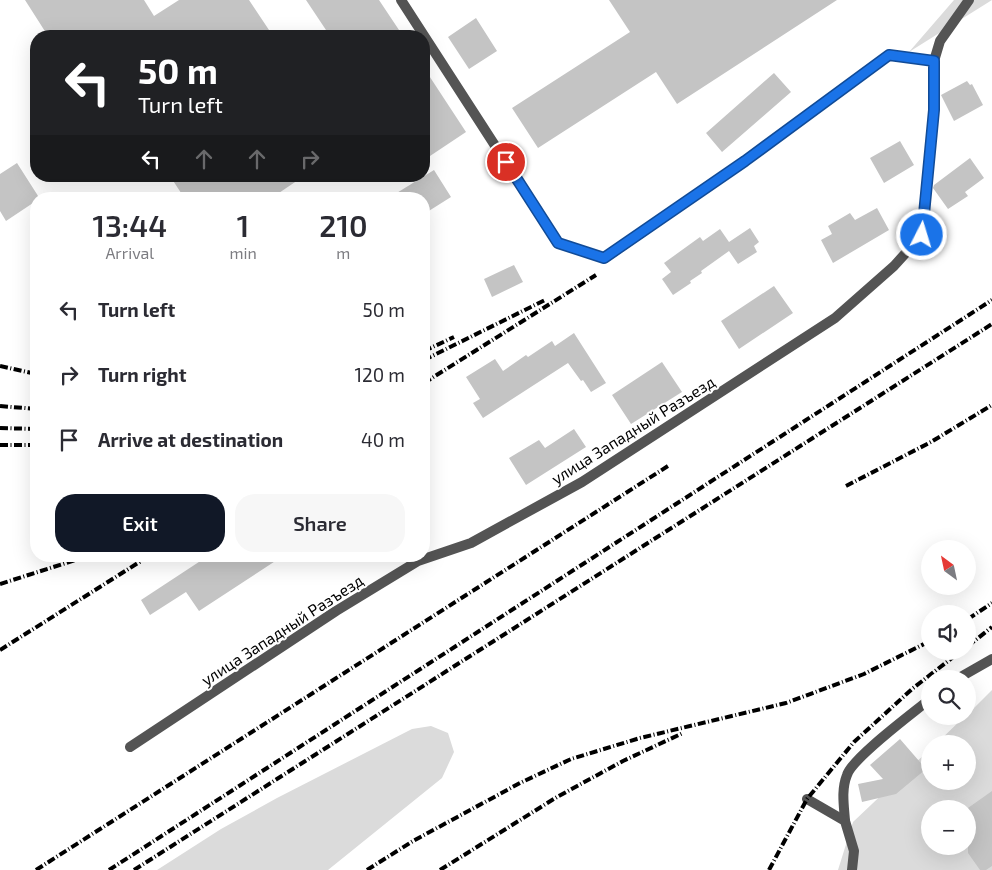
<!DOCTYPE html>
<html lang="en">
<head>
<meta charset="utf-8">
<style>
  body { margin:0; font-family:"Exo 2",sans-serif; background:#f7f7f7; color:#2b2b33; height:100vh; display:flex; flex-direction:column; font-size:19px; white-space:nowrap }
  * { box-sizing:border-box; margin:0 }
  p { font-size:16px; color:#7c7c81 }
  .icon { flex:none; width:28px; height:28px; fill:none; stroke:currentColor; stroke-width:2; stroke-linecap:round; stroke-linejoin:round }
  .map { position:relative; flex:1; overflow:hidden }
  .drawer { position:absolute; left:30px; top:192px; width:400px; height:370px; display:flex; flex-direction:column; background:#fff; border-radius:20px; box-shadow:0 5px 20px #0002 }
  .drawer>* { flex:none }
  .banner { position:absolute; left:30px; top:30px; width:400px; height:152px; border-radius:20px; box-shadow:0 5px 20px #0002; background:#202124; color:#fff; overflow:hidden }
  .needle { width:32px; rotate:327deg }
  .tools { position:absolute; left:921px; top:540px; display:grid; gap:10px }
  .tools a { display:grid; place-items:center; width:55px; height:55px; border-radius:50%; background:#fff; box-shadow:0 5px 20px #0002; font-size:25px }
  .pin { position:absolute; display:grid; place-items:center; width:42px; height:42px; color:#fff; margin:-21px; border:2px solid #fff; border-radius:50%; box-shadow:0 1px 5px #0007 }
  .me { position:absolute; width:55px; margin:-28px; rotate:5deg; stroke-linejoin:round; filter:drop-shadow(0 0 4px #0008) }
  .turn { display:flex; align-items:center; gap:18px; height:105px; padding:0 25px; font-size:22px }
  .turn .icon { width:65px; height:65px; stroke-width:2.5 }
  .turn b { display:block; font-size:35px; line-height:42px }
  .lanes { display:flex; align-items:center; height:48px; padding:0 25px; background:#0003; justify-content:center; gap:25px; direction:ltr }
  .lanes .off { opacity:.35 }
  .eta { display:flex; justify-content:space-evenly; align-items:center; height:85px; text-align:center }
  .eta b { font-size:30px; font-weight:600; line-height:35px }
  .primary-button { display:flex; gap:10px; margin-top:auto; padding:10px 25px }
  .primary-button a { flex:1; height:58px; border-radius:20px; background:#111827; color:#fff; font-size:20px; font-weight:600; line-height:58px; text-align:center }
  .primary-button a+a { background:#f7f7f7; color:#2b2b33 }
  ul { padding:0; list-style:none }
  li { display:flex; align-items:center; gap:15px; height:65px; padding:0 25px }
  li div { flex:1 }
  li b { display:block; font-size:19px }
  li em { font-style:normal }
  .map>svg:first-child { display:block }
</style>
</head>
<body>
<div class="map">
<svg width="992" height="870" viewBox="0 0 992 870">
  <rect width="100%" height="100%" fill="#fff"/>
  <path fill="#dbdbdb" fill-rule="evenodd" d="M954,0H992L909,52Z
    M992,690V870H838L853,822L930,749V781H968V744H936L965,716H968V714ZM930,809H968V846H930Z
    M431,726L448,733L454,752L442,778L328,870H157L221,829L277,798L412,729Z"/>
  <path fill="#c4c4c4" d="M25,0H144L154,16L179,0H249L273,36H48Z
    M306,0H379L403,36H330Z
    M609,0H837L677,104L656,72L538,148L512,108L630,32Z
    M476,18L497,51L469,69L448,37Z
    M424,68L466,132L424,160Z
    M774,73L791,92L722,152L706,133Z
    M967,81L970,85L972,84L983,105L954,121L941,95Z
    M900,141L914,165L884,183L870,158Z
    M970,158L984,178L965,192L968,196L948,209L933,188L934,185Z
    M17,163L40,199H36V201L6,221L0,211V174Z
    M434,170L451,197L424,214V199H387Z
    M170,176H304L270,199H185Z
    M877,208L889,230L833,263L821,240L832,234L828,226L850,213L855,220Z
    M750,228L759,242L754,246L757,252L738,264L729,251L701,271L702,273L690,281L691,283L673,295L662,279L671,272L664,263L700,237L703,241L720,229L729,242Z
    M514,265L523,282L492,297L484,279Z
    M774,286L793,313L739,349L721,321Z
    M574,333L606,383L591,392L583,380L581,381L568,363L483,418L473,403L480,399L466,377L495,359L503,371L526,355L528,357L552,341L555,346Z
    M662,362L682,392L631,424L612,395Z
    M574,429L586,447L526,485L509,458L539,440L545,448Z
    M208,556H283L199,611L186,592L150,615L141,600Z
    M900,739L926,769L896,794L862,802L858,784L883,779L870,765Z
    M992,791V866L986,870H980L968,853V808Z"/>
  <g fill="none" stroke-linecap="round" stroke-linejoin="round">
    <path stroke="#545454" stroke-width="10" d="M401,0L558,243L605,258L745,161L889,55L934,61
      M957,679L992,659
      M845,821C844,806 841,790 847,775C852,758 913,713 930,699"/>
    <path stroke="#545454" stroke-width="10" d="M130,747L336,611L418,561L471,543L582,482L835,318L894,266L922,235L934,110V61L940,41L969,0
      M807,799L845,821L854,851L852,870"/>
    <path stroke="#000" stroke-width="4" stroke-dasharray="8 2.5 1 2.5" stroke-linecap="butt" d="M424,351L454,337
      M424,360L545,300
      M0,366L36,374
      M424,383L596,275
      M0,406L36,409
      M0,428L36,429
      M0,445H36
      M846,486L931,442L992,405
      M0,584L88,556
      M968,619L992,603
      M968,646L992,627
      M0,650L149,556
      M36,870L668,466
      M109,870L992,300
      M134,870L992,324
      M367,870L413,841L520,783L571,759L640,738L786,703L864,674L930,641
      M440,870L557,797L623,761L683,733
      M769,870L807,799L854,742L912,689L961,651"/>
  </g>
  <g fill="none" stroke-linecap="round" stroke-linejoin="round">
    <defs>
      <path id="route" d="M506,162L558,243L604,258L745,161L889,55L934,61V110L922,235"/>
    </defs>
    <use href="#route" stroke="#114b97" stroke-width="12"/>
    <use href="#route" stroke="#1a73e8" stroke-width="9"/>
  </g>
  <g text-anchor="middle" stroke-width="4" stroke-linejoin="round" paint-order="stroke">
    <g font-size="16" fill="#000" stroke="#fff">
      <text transform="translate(633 430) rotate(-32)" y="6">улица Западный Разъезд</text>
      <text transform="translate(282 630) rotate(-33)" y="6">улица Западный Разъезд</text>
    </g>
  </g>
</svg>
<div class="tools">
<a><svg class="needle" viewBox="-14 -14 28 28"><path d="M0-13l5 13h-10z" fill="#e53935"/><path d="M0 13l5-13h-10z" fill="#7c7c81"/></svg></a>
<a><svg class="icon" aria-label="sound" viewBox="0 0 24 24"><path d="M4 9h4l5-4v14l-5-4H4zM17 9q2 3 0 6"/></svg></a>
<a><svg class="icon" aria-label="search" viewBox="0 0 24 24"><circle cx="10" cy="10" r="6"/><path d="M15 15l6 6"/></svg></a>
<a>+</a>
<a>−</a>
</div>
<div class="pin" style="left:506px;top:162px;background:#d93025"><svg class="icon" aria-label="arrive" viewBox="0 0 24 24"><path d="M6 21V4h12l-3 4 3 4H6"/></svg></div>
<svg class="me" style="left:922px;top:235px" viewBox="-20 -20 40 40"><circle r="17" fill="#1a73e8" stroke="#fff" stroke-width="3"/><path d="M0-11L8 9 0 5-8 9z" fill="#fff"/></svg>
<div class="banner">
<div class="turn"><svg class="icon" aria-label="left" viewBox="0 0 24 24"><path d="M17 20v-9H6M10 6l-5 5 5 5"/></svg><div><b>50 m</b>Turn left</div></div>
<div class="lanes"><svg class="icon" aria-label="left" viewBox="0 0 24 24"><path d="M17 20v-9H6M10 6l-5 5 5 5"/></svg><svg class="icon off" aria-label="ahead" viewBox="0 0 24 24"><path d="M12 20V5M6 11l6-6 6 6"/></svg><svg class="icon off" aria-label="ahead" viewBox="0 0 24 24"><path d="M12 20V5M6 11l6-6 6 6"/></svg><svg class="icon off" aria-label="right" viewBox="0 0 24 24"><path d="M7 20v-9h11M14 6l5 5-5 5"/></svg></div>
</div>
<section class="drawer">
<div class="eta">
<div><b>13:44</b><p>Arrival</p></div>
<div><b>1</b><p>min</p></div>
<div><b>210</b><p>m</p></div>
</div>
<ul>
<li><svg class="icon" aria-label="left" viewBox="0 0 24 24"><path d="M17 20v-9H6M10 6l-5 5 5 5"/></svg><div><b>Turn left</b></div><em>50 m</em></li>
<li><svg class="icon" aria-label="right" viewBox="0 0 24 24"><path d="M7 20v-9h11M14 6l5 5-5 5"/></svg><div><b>Turn right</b></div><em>120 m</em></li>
<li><svg class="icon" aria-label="arrive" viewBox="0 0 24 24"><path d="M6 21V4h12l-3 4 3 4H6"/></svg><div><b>Arrive at destination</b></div><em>40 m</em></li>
</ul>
<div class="primary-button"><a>Exit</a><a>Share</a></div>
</section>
</div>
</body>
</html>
